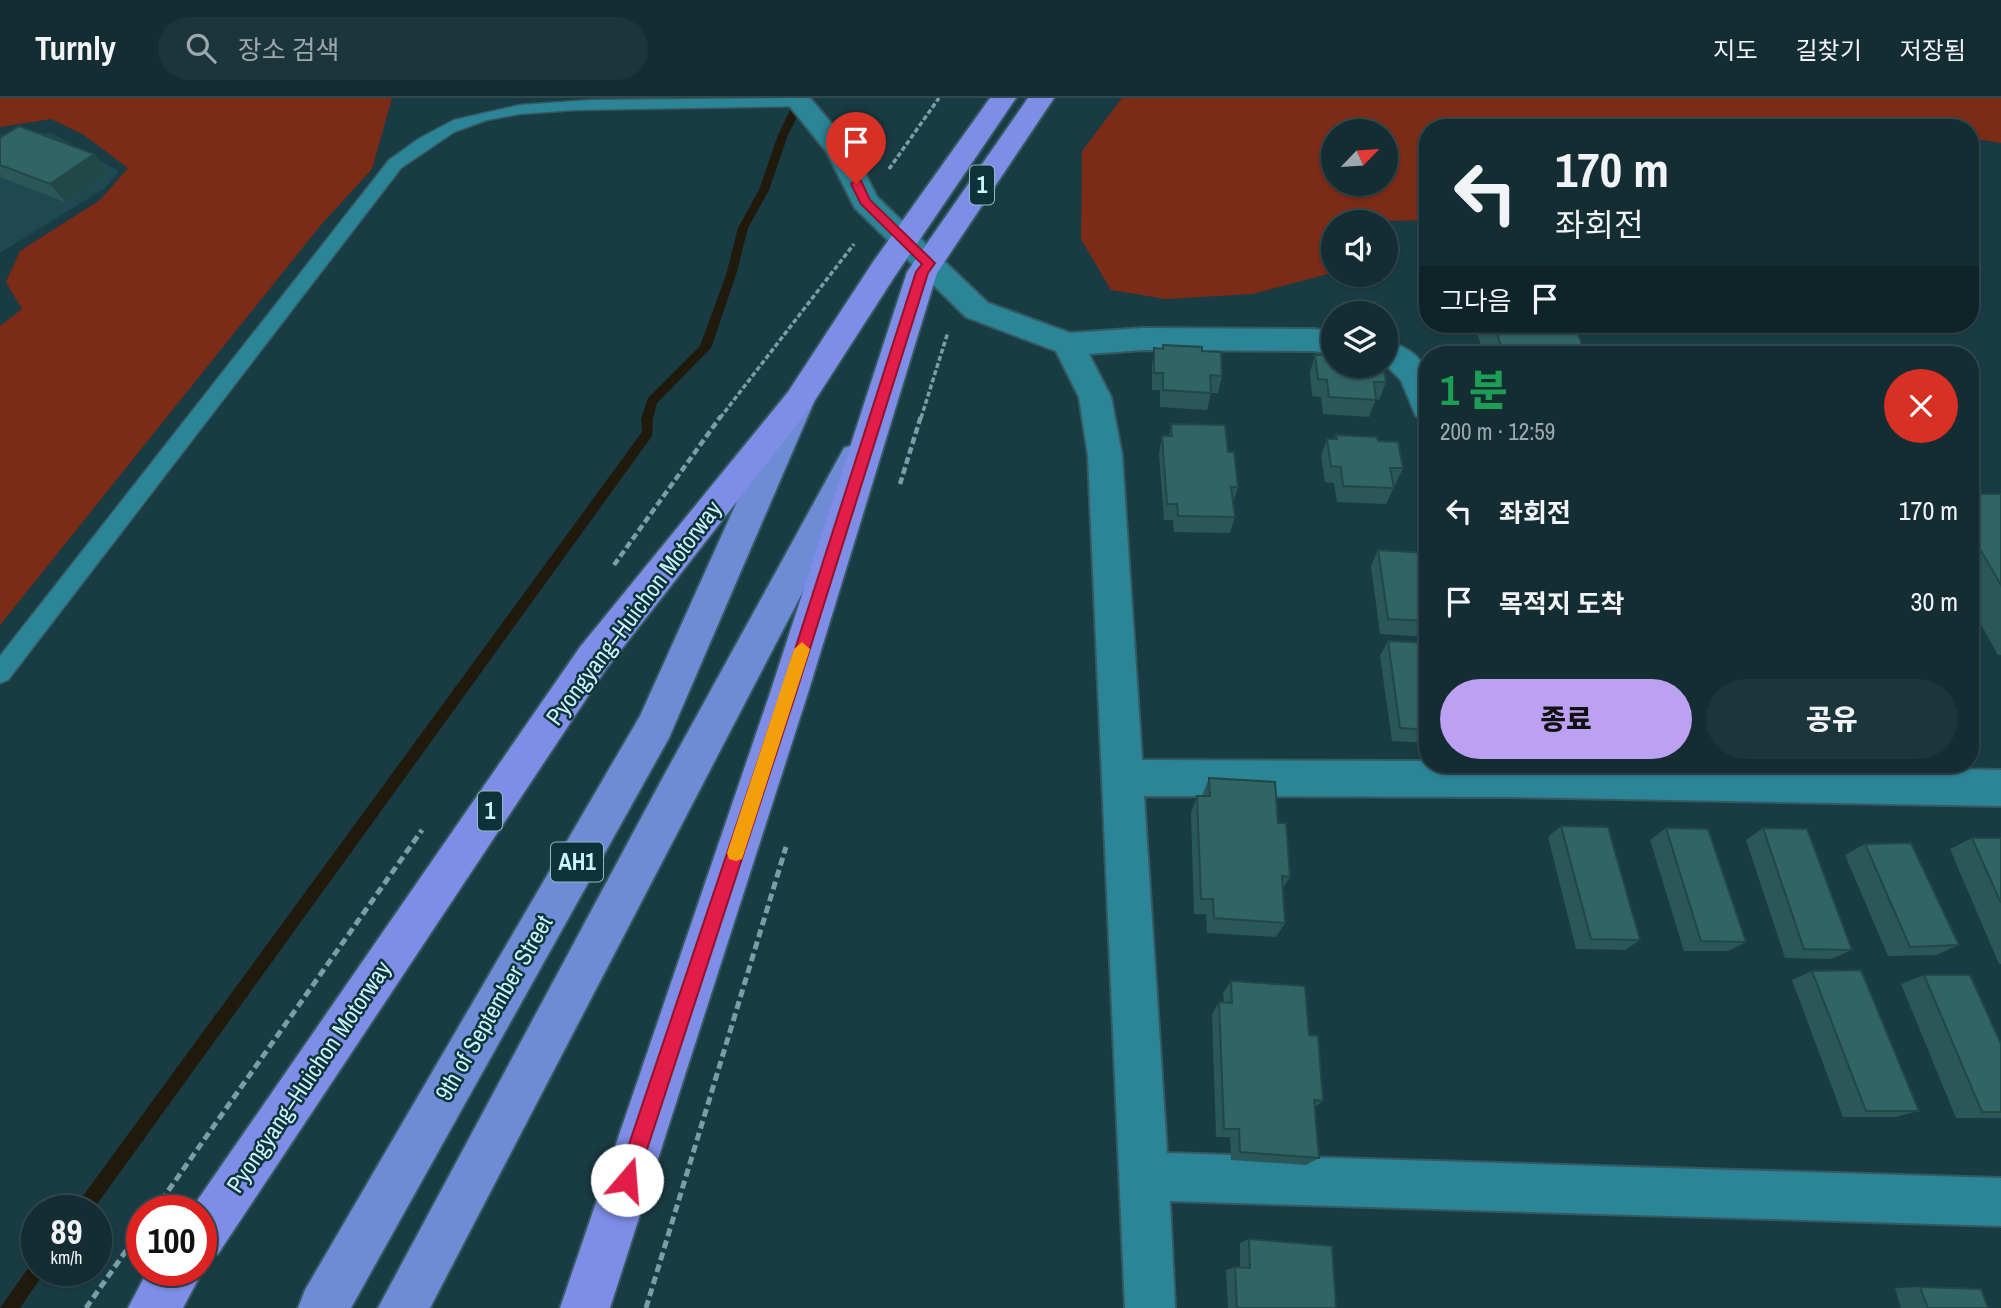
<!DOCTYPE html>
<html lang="ko">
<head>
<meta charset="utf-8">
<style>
  body { margin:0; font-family:"Archivo Narrow","Noto Sans KR",sans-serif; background:#1c353b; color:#f1f3f6; height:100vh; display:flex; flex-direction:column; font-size:26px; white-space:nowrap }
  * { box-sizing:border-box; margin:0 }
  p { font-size:23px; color:#9da8ac }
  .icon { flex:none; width:38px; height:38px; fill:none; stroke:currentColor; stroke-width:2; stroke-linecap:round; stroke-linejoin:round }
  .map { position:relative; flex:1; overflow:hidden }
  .drawer { position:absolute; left:1419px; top:248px; width:560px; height:427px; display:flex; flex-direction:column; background:#132d33; border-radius:28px; box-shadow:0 2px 5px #0004,0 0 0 2px #32494e }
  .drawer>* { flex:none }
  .guide { position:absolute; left:1419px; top:21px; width:560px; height:214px; border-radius:28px; box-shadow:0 2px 5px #0004,0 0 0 2px #32494e; background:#132d33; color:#f1f3f6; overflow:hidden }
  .needle { width:46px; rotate:65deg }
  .controls { position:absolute; left:1321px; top:21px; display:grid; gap:14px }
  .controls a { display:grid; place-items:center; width:77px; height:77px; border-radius:50%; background:#132d33; box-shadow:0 2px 5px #0004,0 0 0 2px #32494e; font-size:35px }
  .speed { position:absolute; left:21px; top:1097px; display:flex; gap:14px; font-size:35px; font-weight:700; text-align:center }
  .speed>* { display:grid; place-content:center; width:91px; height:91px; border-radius:50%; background:#132d33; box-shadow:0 2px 5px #0004,0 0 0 2px #32494e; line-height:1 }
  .speed small { font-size:18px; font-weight:400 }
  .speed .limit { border:10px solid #d22; background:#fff; color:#111 }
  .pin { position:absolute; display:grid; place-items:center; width:60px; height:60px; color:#fff; margin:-72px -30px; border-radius:50% 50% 50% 0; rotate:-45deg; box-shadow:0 0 7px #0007 }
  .pin .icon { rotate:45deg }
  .me { position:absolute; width:77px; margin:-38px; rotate:18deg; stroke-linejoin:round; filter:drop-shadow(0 0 5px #0008) }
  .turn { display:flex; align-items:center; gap:24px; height:147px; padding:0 21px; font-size:32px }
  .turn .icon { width:91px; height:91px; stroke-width:2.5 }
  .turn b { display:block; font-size:49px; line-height:60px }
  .then { display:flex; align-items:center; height:66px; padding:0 21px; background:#0003; gap:14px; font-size:26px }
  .round { display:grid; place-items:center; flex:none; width:74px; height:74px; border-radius:37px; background:#1c353b }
  .headline { display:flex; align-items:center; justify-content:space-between; height:119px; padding:0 21px }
  h1 { font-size:42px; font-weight:800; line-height:52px; color:#1e9e55 }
  .action { display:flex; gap:14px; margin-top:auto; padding:14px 21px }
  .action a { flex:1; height:80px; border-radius:42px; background:#bca0f2; color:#111; font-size:28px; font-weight:800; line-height:80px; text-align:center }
  .action a+a { background:#1c353b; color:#f1f3f6 }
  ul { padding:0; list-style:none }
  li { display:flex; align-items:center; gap:21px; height:91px; padding:0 21px }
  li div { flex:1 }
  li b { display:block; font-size:26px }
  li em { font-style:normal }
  header { display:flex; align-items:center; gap:42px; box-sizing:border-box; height:98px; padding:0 35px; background:#132d33; border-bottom:2px solid #32494e }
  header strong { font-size:33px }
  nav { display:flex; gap:38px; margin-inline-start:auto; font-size:24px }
  .search { width:490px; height:63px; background:#1c353b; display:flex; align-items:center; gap:18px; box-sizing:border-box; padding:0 24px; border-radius:38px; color:#9da8ac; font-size:26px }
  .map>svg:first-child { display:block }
</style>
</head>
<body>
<header>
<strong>Turnly</strong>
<div class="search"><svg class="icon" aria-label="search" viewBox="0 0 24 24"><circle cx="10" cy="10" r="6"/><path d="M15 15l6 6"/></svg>장소 검색</div>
<nav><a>지도</a><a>길찾기</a><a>저장됨</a></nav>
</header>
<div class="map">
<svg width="2001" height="1210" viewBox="0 0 2001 1210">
  <rect width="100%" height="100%" fill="#193c44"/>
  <path fill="#204851" d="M52,35L119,73L105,90L0,155V36Z"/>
  <path fill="#7b2b16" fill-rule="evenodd" d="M0,0H392L372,71L320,128L0,527V228L22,211L6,184L20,153L100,102L128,70L84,37L51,21L0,29Z
    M1122,0H2001V45L1971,40L1970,30H1428V122L1334,124L1333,166L1328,176L1252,196L1166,201L1111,192L1081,141L1082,53ZM1334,33H1386V86H1334Z"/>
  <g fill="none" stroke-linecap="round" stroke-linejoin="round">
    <path fill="#1f1a0b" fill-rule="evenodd" d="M796,0H806L788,37L769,92L748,130L736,177L711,250L657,305L653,321L652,338L92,1113H72L642,334L641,321L648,300L700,248L726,177L738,130L759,92L778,37Z
      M37,1163V1172H46L20,1210H0L31,1166Z"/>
    <defs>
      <path id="service" d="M800,0L806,2L808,5L806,8L574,12L520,16L487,22L454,34L401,70L8,582L0,585V558L389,62L420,40L454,22L520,7L592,2Z"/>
      <path id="minor" d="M783,0H810L852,50L877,99L988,205L1070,235L1143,230L1314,231L1334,234V256L1314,253L1143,252L1089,256L1111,299L1122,357L1142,662L1428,663V667H1718L2001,672V708L1507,699L1144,698L1167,1055L2001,1080V1128L1170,1103L1175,1210H1125L1088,357L1079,299L1056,253L966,219L855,110L826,53Z
        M1386,243C1434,257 1428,280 1428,322L1416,318L1401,282L1386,267Z"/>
      <path id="trunk" d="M798,292L809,296L814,304L669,640L351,1210H298L305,1192L640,618L782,304L787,296Z
        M856,346L868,350L873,359L430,1210H378L662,681L844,350Z"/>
      <path id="motorway" d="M990,0H1016L895,178L810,310L606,571L218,1156L201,1164V1113H190L580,549L788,294L873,164Z
        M1028,0H1054L937,175L808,595L610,1210H560L770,595L907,174Z
        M201,1168L203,1172L183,1210H128L148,1172H201Z"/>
    </defs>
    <use href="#service" stroke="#355961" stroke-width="3"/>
    <use href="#minor" stroke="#355961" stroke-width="4"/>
    <use href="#trunk" stroke="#355961" stroke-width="4"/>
    <use href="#motorway" stroke="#355961" stroke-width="4"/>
    <path stroke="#789ea7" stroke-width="3.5" stroke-dasharray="5 2.5" stroke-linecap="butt" d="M889,71L939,0
      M720,320L854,146
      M921,320L948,234"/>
    <path stroke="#789ea7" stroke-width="4.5" stroke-dasharray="7 3.5" stroke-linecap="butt" d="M900,386L921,318
      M614,467L721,318"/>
    <path stroke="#789ea7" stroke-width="5" stroke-dasharray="8 4.5" stroke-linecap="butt" d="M154,1113L422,732
      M86,1210L142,1130
      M646,1210L786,749"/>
    <use href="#service" fill="#2c8497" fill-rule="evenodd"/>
    <use href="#minor" fill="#2c8497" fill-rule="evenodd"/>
    <use href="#trunk" fill="#6e8bd6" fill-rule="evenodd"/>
    <use href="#motorway" fill="#7e8de6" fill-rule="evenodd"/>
  </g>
  <path fill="#2a5757" d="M0,40L108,74L65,104L0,79Z
    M1474,226H1574L1586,257H1484Z
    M1154,250L1202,253L1222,278L1218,295H1211L1207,312L1160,309V292H1152V268Z
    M1324,254L1386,284L1379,302L1376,301L1369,319L1323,316L1321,299L1312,298L1310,274L1315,257H1323Z
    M1171,326L1228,354L1238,389L1233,405L1235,419L1230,435L1174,434L1173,422H1164L1159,355L1162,338H1169Z
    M1336,337L1378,343L1403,370L1395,387H1393L1394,390L1386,406L1337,404L1334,385L1325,384L1321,358L1327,341H1335Z
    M1970,396H2001V557H1998L1970,507Z
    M1378,452L1428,461V539L1380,536L1371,468Z
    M1388,543L1428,545V645L1392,643L1380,558Z
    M1209,680L1278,725L1290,779L1283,790L1285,825L1276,839L1207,835L1206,816H1194L1191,715L1197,698H1202Z
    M1561,728L1640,842L1625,852L1576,851L1548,739Z
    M1666,730L1746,844L1728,853H1684L1650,742Z
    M1763,730L1852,852L1831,861L1785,860L1746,742Z
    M1972,740H2001V866H1999L1950,751Z
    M1865,746L1959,847L1936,857L1888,858L1845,757Z
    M1812,873L1919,1013L1895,1019H1843L1792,882Z
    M1924,877L2001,946V1020H1956L1901,886Z
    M1231,883L1309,937L1323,1003L1315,1009L1319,1060L1306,1067L1231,1062L1230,1039H1216L1212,916L1219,904H1224L1223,895Z
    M1249,1141L1336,1210H1228L1226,1172L1235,1169H1240V1145Z
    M1920,1189L1988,1210H1901L1895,1190Z"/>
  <path fill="#224747" d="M94,56L108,74L65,104L50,86Z"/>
  <path fill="#316565" stroke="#224747" stroke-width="2" d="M19,28L94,56L50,86L0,67V40Z
    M1494,226H1574L1586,257H1504Z
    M1163,247L1202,249V253L1221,254L1222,278L1210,277L1211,295L1163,292V275H1154V250L1163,251Z
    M1324,254H1334V268H1383L1386,284H1374L1376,302L1329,299L1327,282L1318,281L1315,257H1324Z
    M1171,326L1225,327L1228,354H1234L1238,389H1231L1235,419L1178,418L1177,406H1167L1162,338H1172Z
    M1336,337L1377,339L1378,343L1398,344L1403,370H1390L1394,390L1343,388L1341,369L1331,368L1327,341H1337Z
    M1970,396H2001V487L1970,434Z
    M1378,452L1427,455L1428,461V523L1388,521Z
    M1388,543L1428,545V632L1400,630Z
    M1209,680L1275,684L1278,725H1286L1290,779L1282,778L1285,825L1214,820L1213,801H1201L1197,698H1210Z
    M1561,728L1608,729L1640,842L1591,841Z
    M1666,730L1708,731L1746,844L1701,843Z
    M1763,730L1807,731L1852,852L1804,851Z
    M1972,740H2001V805Z
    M1911,745L1959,847L1910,849L1865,746Z
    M1861,872L1919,1013H1866L1812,873Z
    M1924,877H1970L2001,946V1014H1982Z
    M1231,883L1305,888L1309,937L1318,938L1323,1003L1314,1002L1319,1060L1240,1054L1239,1031H1224L1219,904L1232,905Z
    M1249,1141L1332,1148L1336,1210H1237L1235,1169L1250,1170Z
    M1920,1189L1981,1191L1988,1210H1928Z"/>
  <path fill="#e11d48" stroke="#92132f" stroke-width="2" d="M856,82L861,83L870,102L935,165L928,175L796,595L637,1082L634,1089L627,1092L620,1089L617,1082L781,595L916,174L922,166L861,106L851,86Z"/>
  <path fill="#f59e0b" d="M802,544L810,551L744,755L742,761L736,763L729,761L727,755L794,551Z"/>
  <g text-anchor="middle" stroke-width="5" stroke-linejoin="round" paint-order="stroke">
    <g fill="#0d323a" stroke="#92b9c2" stroke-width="2">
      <rect x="970" y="67.5" width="24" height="39" rx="5"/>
      <rect x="478" y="693.5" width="24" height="39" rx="5"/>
      <rect x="551" y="744.5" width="52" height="39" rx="5"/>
    </g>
    <g font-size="23" font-weight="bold" fill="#cbf3fd">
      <text x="982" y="95">1</text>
      <text x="490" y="721">1</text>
      <text x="577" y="772">AH1</text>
    </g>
    <g font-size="24" fill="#cbf3fd" stroke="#0d323a">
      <text transform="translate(634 515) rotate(-53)" y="8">Pyongyang–Huichon Motorway</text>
      <text transform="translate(494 910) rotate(-60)" y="8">9th of September Street</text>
      <text transform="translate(309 979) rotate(-56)" y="8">Pyongyang–Huichon Motorway</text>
    </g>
  </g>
</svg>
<div class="controls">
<a><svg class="needle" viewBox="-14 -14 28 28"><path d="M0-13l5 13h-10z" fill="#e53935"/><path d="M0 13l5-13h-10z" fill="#9da8ac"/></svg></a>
<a><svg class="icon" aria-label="sound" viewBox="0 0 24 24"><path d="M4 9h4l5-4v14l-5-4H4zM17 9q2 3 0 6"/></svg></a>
<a><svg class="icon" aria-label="layers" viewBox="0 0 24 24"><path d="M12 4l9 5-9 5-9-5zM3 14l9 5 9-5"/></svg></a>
</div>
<div class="speed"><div>89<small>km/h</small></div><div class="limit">100</div></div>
<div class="pin" style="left:856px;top:86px;background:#d93025"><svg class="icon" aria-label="arrive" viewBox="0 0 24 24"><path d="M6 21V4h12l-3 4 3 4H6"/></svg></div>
<svg class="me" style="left:627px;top:1082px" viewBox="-20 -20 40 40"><circle r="19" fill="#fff"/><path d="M0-13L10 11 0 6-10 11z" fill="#e11d48"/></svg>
<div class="guide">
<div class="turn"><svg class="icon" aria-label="left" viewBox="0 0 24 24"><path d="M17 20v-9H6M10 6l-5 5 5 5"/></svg><div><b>170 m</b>좌회전</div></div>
<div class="then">그다음<svg class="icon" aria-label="arrive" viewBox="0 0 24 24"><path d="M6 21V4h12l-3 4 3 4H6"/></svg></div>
</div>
<section class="drawer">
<div class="headline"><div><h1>1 분</h1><p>200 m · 12:59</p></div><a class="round" style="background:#d93025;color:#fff"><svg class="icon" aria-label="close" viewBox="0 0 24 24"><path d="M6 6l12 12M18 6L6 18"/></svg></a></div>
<ul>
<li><svg class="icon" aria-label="left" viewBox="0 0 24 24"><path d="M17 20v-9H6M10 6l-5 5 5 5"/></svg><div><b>좌회전</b></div><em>170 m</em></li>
<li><svg class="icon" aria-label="arrive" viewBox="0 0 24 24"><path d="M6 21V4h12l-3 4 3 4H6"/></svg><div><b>목적지 도착</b></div><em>30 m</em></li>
</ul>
<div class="action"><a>종료</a><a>공유</a></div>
</section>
</div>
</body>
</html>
